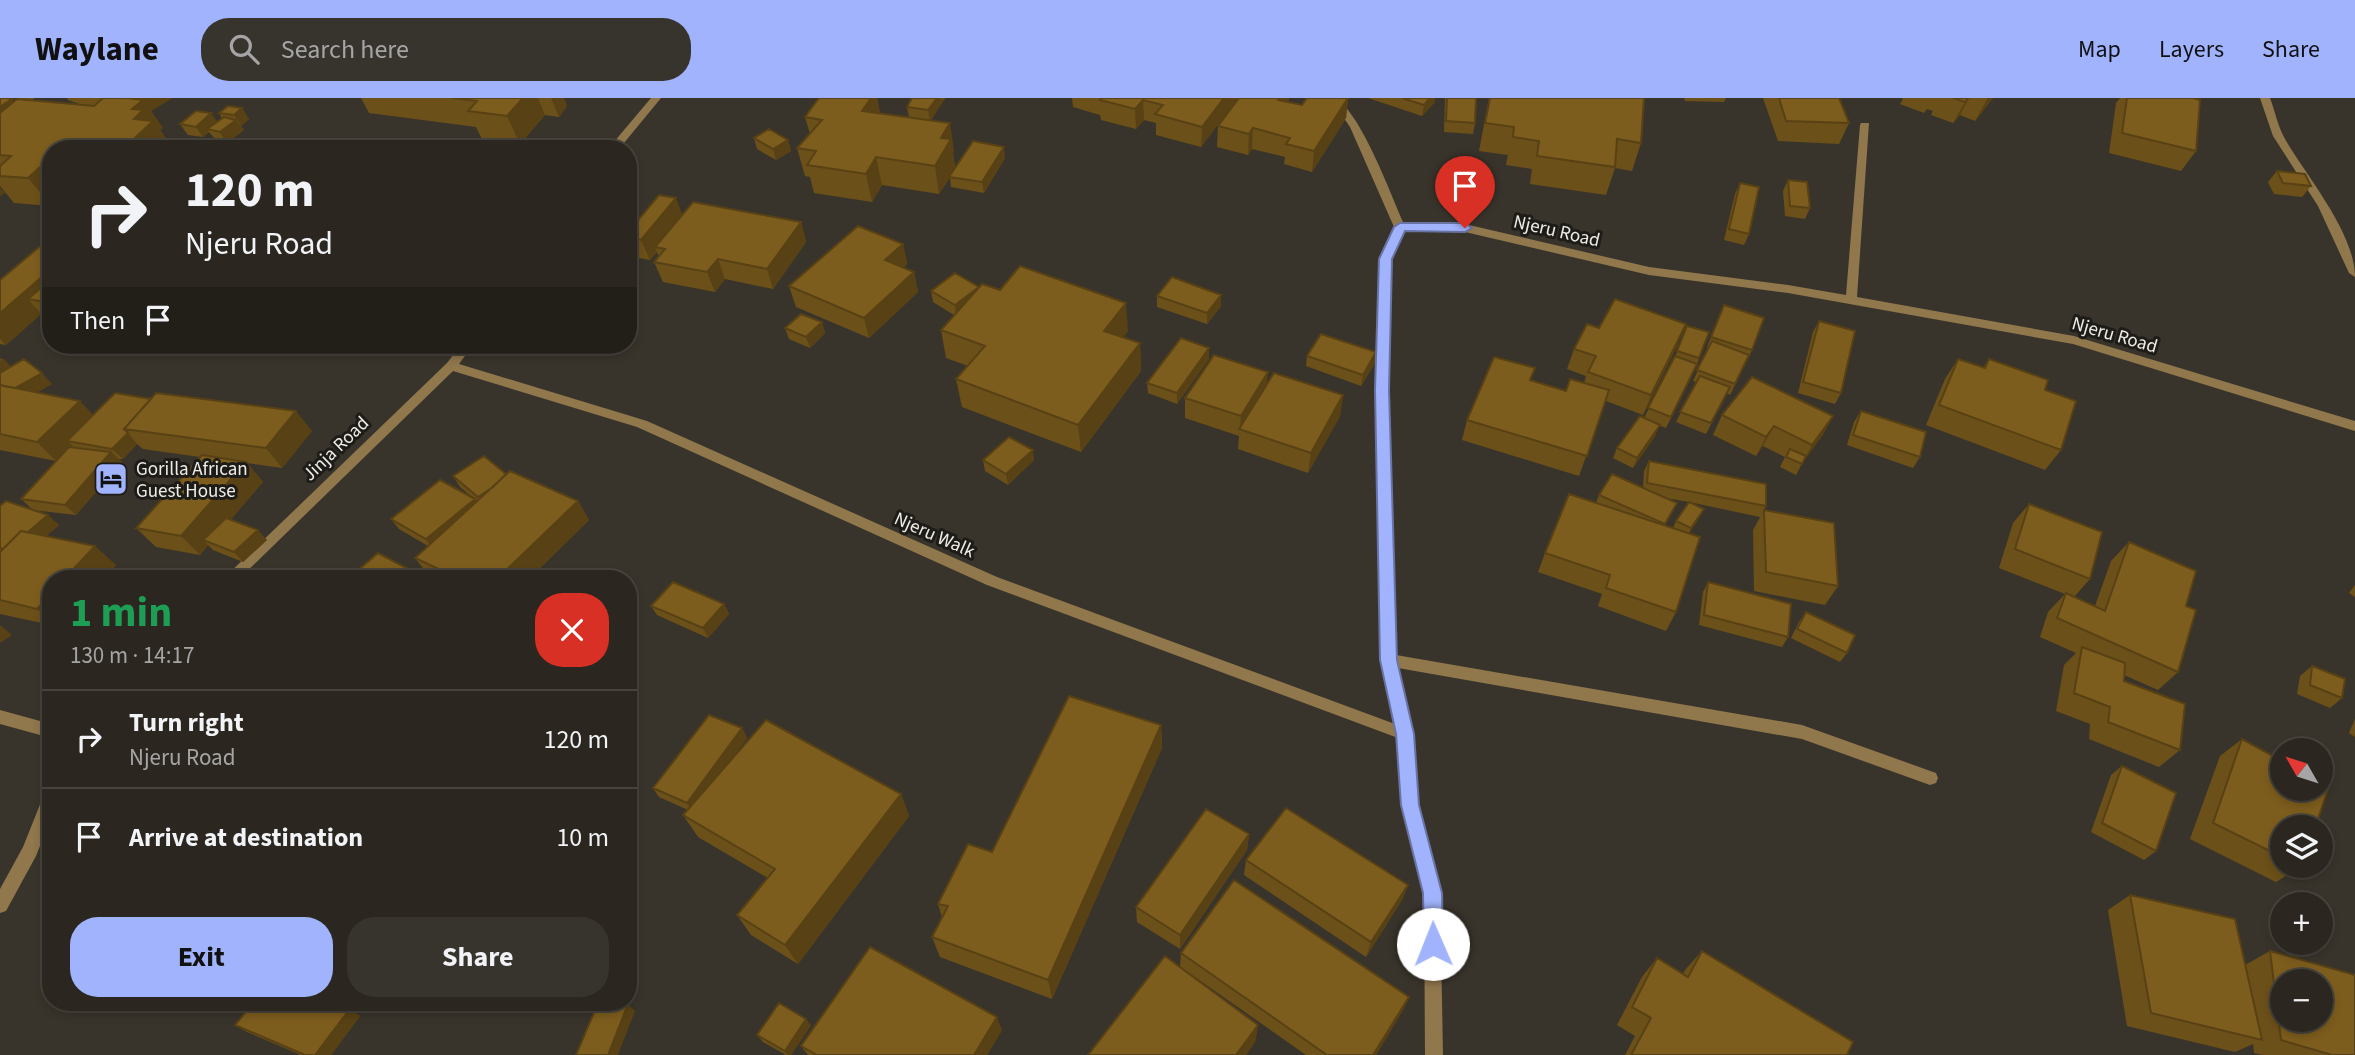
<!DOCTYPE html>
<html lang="en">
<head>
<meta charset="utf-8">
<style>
  body { margin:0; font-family:"Source Sans 3",sans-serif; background:#37332d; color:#f1f3f6; height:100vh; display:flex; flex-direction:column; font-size:26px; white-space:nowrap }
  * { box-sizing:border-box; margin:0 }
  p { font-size:23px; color:#a6a5a5 }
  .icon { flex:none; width:38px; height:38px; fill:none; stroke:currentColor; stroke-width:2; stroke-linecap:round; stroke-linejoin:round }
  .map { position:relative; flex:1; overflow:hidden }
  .side { position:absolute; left:42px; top:472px; width:595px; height:441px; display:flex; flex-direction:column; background:#2b2720; border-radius:28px; box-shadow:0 4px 10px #0003,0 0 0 2px #47443e }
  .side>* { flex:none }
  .banner { position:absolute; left:42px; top:42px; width:595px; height:214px; border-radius:28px; box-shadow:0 4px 10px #0003,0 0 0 2px #47443e; background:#2b2720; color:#f1f3f6; overflow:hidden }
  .needle { width:46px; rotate:309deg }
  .buttons { position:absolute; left:2270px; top:640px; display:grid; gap:14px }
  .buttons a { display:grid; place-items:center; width:63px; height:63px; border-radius:50%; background:#2b2720; box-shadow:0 4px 10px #0003,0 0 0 2px #47443e; font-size:35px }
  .pin { position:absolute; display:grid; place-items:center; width:60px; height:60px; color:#fff; margin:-72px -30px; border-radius:50% 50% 50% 0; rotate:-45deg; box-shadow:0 0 7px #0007 }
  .pin .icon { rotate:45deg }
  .me { position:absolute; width:77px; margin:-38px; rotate:359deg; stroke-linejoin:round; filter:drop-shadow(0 0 5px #0008) }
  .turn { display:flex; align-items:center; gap:24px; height:147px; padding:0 28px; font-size:32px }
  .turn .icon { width:91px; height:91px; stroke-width:2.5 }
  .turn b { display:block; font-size:49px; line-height:60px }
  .then { display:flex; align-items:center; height:66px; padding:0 28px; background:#0003; gap:14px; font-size:26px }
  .round { display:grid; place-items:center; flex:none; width:74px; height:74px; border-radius:28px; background:#37332d }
  .summary { display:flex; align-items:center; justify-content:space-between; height:119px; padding:0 28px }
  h1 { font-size:42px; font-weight:700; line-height:52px; color:#1e9e55 }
  .action { display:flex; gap:14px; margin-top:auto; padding:14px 28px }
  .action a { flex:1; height:80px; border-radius:28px; background:#a1b3fd; color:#111; font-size:28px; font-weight:700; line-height:80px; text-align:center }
  .action a+a { background:#37332d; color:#f1f3f6 }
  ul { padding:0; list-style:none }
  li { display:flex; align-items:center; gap:21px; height:98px; padding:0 28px; border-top:2px solid #47443e }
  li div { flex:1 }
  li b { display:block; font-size:26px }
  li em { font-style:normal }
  header { display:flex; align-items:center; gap:42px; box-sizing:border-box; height:98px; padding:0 35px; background:#a1b3fd; color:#111 }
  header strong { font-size:33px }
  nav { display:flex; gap:38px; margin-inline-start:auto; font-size:24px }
  .search { width:490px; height:63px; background:#37332d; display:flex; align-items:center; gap:18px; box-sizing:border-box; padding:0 24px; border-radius:28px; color:#a6a5a5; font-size:26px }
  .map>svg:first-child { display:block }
</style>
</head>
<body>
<header>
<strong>Waylane</strong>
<div class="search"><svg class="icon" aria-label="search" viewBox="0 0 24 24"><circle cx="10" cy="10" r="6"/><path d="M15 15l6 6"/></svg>Search here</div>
<nav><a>Map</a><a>Layers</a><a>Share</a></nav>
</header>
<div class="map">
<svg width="2355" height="957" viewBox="0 0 2355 957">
  <rect width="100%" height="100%" fill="#39342b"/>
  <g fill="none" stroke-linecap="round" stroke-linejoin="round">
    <path fill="#90774c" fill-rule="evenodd" d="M651,0H661L619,51H608Z
      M1322,0C1326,0 1330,0 1333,0C1359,8 1392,100 1404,126H1465L1649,169L1788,187L1846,197L1860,27L1861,25H1869L1857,199L2074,238L2355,323V333L2073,246L1788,195L1649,177L1465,134L1404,133L1391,161L1388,292L1396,557L1802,627L1936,675L1938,680L1936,685L1930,687L1802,641L1398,570L1413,636L1418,707L1440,795L1443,957H1425L1424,795L1402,707L1398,640L987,487L637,329L453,273L239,481H223L447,265L461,247H473L459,266L647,323L997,479L1395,626L1382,562L1376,292L1379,161L1394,129L1350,29L1341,16Z
      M2260,0H2270C2275,13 2278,29 2285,41C2307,79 2355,135 2355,179L2349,175L2318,108L2273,38Z
      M0,612L51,626V640L0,626Z
      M51,692V720L36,758L6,813L0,815V791L23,749L45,694Z"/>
  </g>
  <path fill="#6c5019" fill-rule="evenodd" d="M0,0L14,4L19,1L16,0H35L32,2L82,7L68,2L67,0H172L151,13L163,30L160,32L173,51H51V108L14,105L0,88Z
    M361,0H564L567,8L559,19L545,17L520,46L482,41L476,29L369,15Z
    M819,0H877L880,15L909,19L907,9L912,0H945L931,22L954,53L953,55L955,69L1005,60L984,95L951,89L950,79L939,96L882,87L872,104L814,95L810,79L805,78L797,50L810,36L805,19Z
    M1072,0H1238L1201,49L1156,37V25L1144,22L1136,31L1101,22L1100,17L1073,9Z
    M1239,0H1289L1288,4L1302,7L1348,0L1346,20L1312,74L1284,66L1285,59L1252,51L1248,57L1217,49L1218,28Z
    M1368,0H1435V4L1422,18Z
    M1445,0H1476L1475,25L1473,36L1444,34Z
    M1489,0H1644L1641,45L1632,73L1615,70L1606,97L1530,86L1532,71L1506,67L1508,57L1479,53Z
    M1684,0H1726L1724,4L1685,3Z
    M1763,0H1839L1849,25L1839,46L1778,43Z
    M1901,0H1993L1975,23L1960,17L1953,25L1931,17L1933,13L1927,11L1924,15L1900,6L1903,1Z
    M2120,0H2193L2196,53L2181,73L2109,55L2116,5Z
    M228,8L249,21L241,28L244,32L227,45L215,41L209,34L203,39L188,37L180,26L217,24L222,20L219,15Z
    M754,40L788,42L791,53L776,62L757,51Z
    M2277,73L2311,88L2302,99L2274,96L2268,84Z
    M1788,82L1810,110L1805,121L1785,118L1783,93Z
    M1740,85L1749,136L1744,147L1724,142L1735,96Z
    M682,117L801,124L806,144L773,191L725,181L715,194L663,184L654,164L659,159L657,154L650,162L633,159L628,148V134Z
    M51,139V222H47L41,216L6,247L0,246V182Z
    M903,146L907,166L903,170L914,174L918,194L869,240L796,209L789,188Z
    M979,189L1128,233L1123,239L1140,245L1141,273L1081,354L962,309L956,281L968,268L946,260L941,232L954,217L933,204L931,193Z
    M1221,197V208L1207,226L1157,209V198Z
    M1724,207L1752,252L1730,297L1727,295L1706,336L1676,324L1696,284L1693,283L1708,250L1707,249Z
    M1819,223L1841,295L1835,306L1798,295L1813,234Z
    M822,224L825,235L810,250L789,241L785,230Z
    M1687,228L1709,234L1697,266L1666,330L1658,327L1655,338L1633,370L1613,360L1617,350L1644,320L1675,259Z
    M1599,230L1678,246L1643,317L1606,303L1579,378L1462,342L1467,322L1531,283L1566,293L1584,285L1586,278L1567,271L1574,251Z
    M1209,250V261L1177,306L1148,295L1147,285Z
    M1376,254L1375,265L1361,288L1306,268L1307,258Z
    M0,260L11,269L52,286L36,295L93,317L312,333L282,370L247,365L263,384L230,422L267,442L243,464L213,452L208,447L200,457L156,449L136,430L200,359L143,351L137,346L123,361H118L122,364L76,417L33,412L59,427L46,438L116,467L103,481H51V527L0,516V408L33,412L21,401L56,363L0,352Z
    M1958,261L1983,270L1989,261L2045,292L2061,352L2045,372L1926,327L1945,281Z
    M1267,287L1343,297L1340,318L1308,375L1238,351L1239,338L1185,320V300Z
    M1861,313L1920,359L1913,370L1847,347L1854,324Z
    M1722,317L1833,318L1822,338L1804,362L1796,377L1780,369L1785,359L1763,348L1756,358L1713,337Z
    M983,362H1034L1008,387L985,373Z
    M1649,363L1766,408L1760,419L1689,404L1698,422L1689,435L1676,514L1666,533L1598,508L1602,496L1538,474L1545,455L1596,405L1599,397L1643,390L1644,373ZM1666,400L1689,404L1676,423L1673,430L1665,427L1672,415Z
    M506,376L578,403L589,422L529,481H435L430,479L415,460L428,448L399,431L391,421L475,401L460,389L453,378Z
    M2029,406L2090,481L2074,499L2095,508L2111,463L2129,444L2186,508L2178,574L2158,592L2124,577V583L2180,652L2159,669L2089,641L2090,626L2056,613L2064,567L2076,555L2040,539L2048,514L2065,496L1999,470L2013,425Z
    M1764,412L1838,488L1825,507L1754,493L1753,432Z
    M1708,484L1788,539L1782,549L1699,527L1703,494Z
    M2355,487V499L2349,495Z
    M724,506L729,516L708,540L657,517L651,508Z
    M1806,514L1847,555L1840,564L1791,540L1799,524Z
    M2312,568L2342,600L2330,610L2297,596L2300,578Z
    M2355,621V639L2349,635Z
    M1161,627L1162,650L1052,901L940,859L932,839L942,819L938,806L992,754Z
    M742,630L747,640L722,673L901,696L909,718L798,866L751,837L737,817L768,780L698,739L683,717L688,712L659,699L653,690Z
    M2242,641L2282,730V768H2302L2276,784L2190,741L2220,658Z
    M2122,668L2156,753L2144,762L2091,734L2111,677Z
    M1249,736L1247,752L1180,851L1137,824L1136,809Z
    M1246,762L1408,787L1402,802L1366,859L1244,777Z
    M2130,797L2245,867L2270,853L2355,957H2263L2254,955L2253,946L2235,954L2127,928L2108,812Z
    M1702,853L1847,957H1625L1635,938L1617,927L1642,879L1657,860L1683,876L1685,872Z
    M1181,855L1409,899L1403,912L1376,957H1306L1185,872L1258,927L1255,944L1246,957H1088L1180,869Z
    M349,912L360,918L331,957H301L247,934L235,927Z
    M811,927L791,957H786L763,944L757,937Z
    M1002,932L987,957H808L801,948Z"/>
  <path fill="#584114" d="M124,0H172L151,13L163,30L160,32L173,51H123Z
    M523,0H538L545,17L520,46L507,18Z
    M551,0H564L567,8L559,19Z
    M871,0H877L881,21L862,13Z
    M937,0L945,1L930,23L928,12Z
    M1224,0H1238L1201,49L1202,29Z
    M1279,0H1289L1288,5L1278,2Z
    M1348,0L1346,20L1312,74L1314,53Z
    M1430,0H1435V4L1422,18L1424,7Z
    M1968,0H1969L1960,17L1953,25L1965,4Z
    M1988,0H1993L1975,23L1986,3Z
    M12,1L21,12L0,25V9Z
    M1143,2L1144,22L1136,31L1135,11Z
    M242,10L249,21L241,28L234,17Z
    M211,15L218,25L207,31L209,34L203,39L196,29Z
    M236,22L244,32L227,45L220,34Z
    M950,25L954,53L953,55L955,69L939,96L935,68L941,40Z
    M1253,30L1252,51L1248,57L1249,36Z
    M788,42L791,53L776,62L773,51Z
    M1004,49L1005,60L984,95L982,84Z
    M876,59L882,87L872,104L866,76Z
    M40,69L51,82V107L28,80Z
    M0,90L5,95L0,98Z
    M676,100L684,121L655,149L657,154L650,162L641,142Z
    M801,124L806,144L773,191L767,171Z
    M903,146L907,166L890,183L885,162Z
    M718,161L725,181L715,194L707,174Z
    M51,171V205L28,201L41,216L6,247L0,241V215Z
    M914,174L918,194L869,240L864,220Z
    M979,189L956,218L955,207Z
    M1221,197V208L1207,226V215Z
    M1126,205L1128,233L1106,261L1104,233Z
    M822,224L825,235L810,250L806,239Z
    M1686,226L1678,246L1643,317L1651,297Z
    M1140,245L1141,273L1081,354L1078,327Z
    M1209,250V261L1177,306V295Z
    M1376,254L1375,265L1361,288L1363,277Z
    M3,260L13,271L0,284V263Z
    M1268,274L1266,294L1240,331L1241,318Z
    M42,275L52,286L20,304L10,293Z
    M1343,297L1340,318L1308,375L1311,355Z
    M80,303L99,323L67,343L73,348L57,364L37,344Z
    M296,313L312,333L282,370L266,350Z
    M1833,318L1822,338L1801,367L1812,347Z
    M1660,327L1655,338L1633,370L1637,360Z
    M1774,328L1763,348L1756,358L1766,339Z
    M128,335L137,346L123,361L112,351Z
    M1033,352L1034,362L1008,387L1006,376Z
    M111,354L122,364L76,417L65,407Z
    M246,364L263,384L211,445L203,442L208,447L200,457L181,438Z
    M475,401L481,411L433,452L426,441Z
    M578,403L589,422L529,481H497Z
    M1704,411L1698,422L1686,440L1691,430Z
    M48,417L59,427L19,462L7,452Z
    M258,432L267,442L243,464L234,454Z
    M95,448L116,467L103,481H64Z
    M51,496V522L37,511Z
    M724,506L729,516L708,540L703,530Z
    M0,527L12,537L0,545Z
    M1161,627L1162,650L1052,901L1048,882Z
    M742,630L747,640L692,713L687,705Z
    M901,696L909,718L798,866L785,847Z
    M1249,736L1247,752L1180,851V837Z
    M1408,787L1402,802L1366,859L1371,844Z
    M1409,899L1403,912L1376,957H1373Z
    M628,906L635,913L618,957H608Z
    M349,912L360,918L331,957H315Z
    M997,919L1002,932L987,957H974Z
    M806,921L811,927L791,957H788L785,953Z
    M1258,927L1255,944L1246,957H1236Z"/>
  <path fill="#7d5d1d" stroke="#584114" stroke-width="2" fill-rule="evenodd" d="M0,0H7L12,1L0,9Z
    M103,0H127L143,2L132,11L143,12L134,21L153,23L123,51H51V70L40,69L28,80L0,78V68L11,58L0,57V15L17,1L94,8Z
    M452,0H523L507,18L468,13L477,3Z
    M819,0H871L862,13L950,25L941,40L951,41L935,68L876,59L866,76L807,67L816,53L797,50L822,22L805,19Z
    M912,0H937L928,12L907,9Z
    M1101,0H1224L1202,29L1155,16L1163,7L1143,2L1135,11L1100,2Z
    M1239,0H1279L1278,2L1302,7L1307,0H1348L1314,53L1286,46L1290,40L1253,30L1249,36L1218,28Z
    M1402,0H1430L1424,7Z
    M1447,0H1476L1475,25L1446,23Z
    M1490,0H1644L1641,45L1617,41L1615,69L1537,58L1539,43L1513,39L1514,29L1485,25Z
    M1779,0H1839L1849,25L1786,23Z
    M1953,0H1968L1965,4Z
    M2127,0H2193L2200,2L2196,53L2122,35Z
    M228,8L242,10L234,17L219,15Z
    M196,13L211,15L196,29L180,26Z
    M224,19L236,22L220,34L207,31Z
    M769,31L788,42L773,51L754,40Z
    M201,43L234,47L231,51H192Z
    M973,43L1004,49L982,84L949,79Z
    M2277,73L2305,76L2311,88L2283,85Z
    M1788,82L1807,84L1810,110L1790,108Z
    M1740,85L1759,89L1749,136L1729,131Z
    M659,97L676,100L641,142L628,139V134Z
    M693,104L801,124L767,171L718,161L707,174L654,164L665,151L655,149Z
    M858,128L903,146L885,162L914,174L864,220L789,188Z
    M51,139V171L0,215V182Z
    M1020,168L1126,205L1104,233L1140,245L1078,327L956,281L985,248L941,232L982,186L1000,192Z
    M955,175L979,189L955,207L931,193Z
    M1172,179L1221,197L1207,215L1157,198Z
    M51,181V205L28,201Z
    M1615,201L1686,226L1651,297L1588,274L1596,258L1574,251L1587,226L1599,230Z
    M1724,207L1764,220L1752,252L1711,239Z
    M801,216L822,224L806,239L785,230Z
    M1819,223L1855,233L1841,295L1803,284Z
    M1687,228L1709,234L1699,260L1677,253Z
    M1321,236L1376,254L1363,277L1307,258Z
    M1181,240L1209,250L1177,295L1147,285Z
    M1712,243L1749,257L1735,286L1697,272Z
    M1214,257L1268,274L1241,318L1185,300Z
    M1675,258L1697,266L1671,319L1648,310Z
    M1494,259L1535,270L1530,282L1566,293L1570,281L1609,292L1587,358L1467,322Z
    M24,261L42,275L15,290L3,288L0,286V275Z
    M1958,261L1985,270L1989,261L2048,282L2045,292L2076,303L2061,352L1939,307Z
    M1274,275L1343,297L1311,355L1239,331Z
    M1700,278L1730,289L1711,325L1680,314Z
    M1752,279L1833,318L1812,347L1774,328L1766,339L1722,317Z
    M0,287L80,303L37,344L0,336Z
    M115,295L151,301L124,331L128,335L112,351L67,343Z
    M156,295L296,313L266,350L124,331Z
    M1861,313L1926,334L1920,359L1853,337Z
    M1640,318L1660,327L1637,360L1617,350Z
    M1009,339L1033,352L1006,376L983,362Z
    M69,349L111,354L65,407L21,401Z
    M1790,351L1806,358L1802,366L1786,359Z
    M202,357L246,364L181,438L136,430Z
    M484,358L506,376L493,389L478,399L453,378Z
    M1649,363L1766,386V408L1647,385Z
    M510,373L578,403L497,481H460L415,460Z
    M1612,376L1677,405L1665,426L1599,397Z
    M440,382L475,401L426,441L391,421Z
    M1569,396L1700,439L1676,514L1606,490L1610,477L1545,455Z
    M6,403L48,417L28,434L21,433L3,451L0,450V408Z
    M1689,404L1704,411L1691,430L1676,423Z
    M2029,406L2102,434L2090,481L2015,451Z
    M1764,412L1834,425L1838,488L1766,474Z
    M226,420L258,432L234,454L203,442Z
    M21,433L95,448L64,481H51V496L37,511L0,502V454Z
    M2129,444L2196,473L2186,508L2196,512L2178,574L2057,520L2066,495L2105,513Z
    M378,455L427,481H348Z
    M673,484L724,506L703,530L651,508Z
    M1708,484L1791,506L1788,539L1704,517Z
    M1806,514L1855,537L1847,555L1797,531Z
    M2082,549L2125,565L2124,583L2185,606L2180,652L2108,624L2110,609L2074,595Z
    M2312,568L2345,581L2342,600L2310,587Z
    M1069,598L1161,627L1048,882L932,839L948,808L938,806L968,746L992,754Z
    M709,617L742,630L687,705L653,690Z
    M766,622L901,696L785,847L737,817L775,771L683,717Z
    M2242,641L2282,663V691H2320V684L2329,688L2315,730H2282V759L2213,725Z
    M2122,668L2176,695L2156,753L2102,725Z
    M1286,710L1408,787L1371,844L1246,762Z
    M1206,711L1249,736L1180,837L1136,809Z
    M1234,782L1409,899L1373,957H1327L1181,855Z
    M2130,797L2235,821L2262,942L2151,915Z
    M870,849L997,919L974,957H817L801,948Z
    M1702,853L1853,944L1847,957H1631L1651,920L1632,909L1657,860L1688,879Z
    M2270,853L2355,877V957H2332L2281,942ZM2282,884H2320V922H2282Z
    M1165,858L1258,927L1236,957H1088Z
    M253,905H333L349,912L315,957H305L235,927Z
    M598,905L628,906L608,957H576Z
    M779,905L806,921L785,953L757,937Z"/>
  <path fill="#a1b3fd" stroke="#6974a4" stroke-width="2" d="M1400,125H1465L1472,130L1465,134L1405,133L1392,161L1389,292L1397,562L1414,636L1419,707L1442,795L1443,846L1440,853L1433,855L1427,853L1424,846L1423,795L1401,707L1396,636L1380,562L1375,292L1379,161L1394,129Z"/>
  <defs>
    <symbol id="hotel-square" viewBox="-11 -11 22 22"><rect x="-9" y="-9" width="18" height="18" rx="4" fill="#a1b3fd" stroke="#1e1c18"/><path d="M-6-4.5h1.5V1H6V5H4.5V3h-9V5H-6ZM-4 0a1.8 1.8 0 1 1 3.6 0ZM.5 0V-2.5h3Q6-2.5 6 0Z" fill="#111"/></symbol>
  </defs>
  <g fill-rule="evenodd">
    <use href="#hotel-square" x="92" y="362" width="38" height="38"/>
  </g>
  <g text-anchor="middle" stroke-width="6" stroke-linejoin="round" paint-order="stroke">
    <g font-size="19" fill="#efece6" stroke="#1e1c18">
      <text transform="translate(1557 132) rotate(13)" y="7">Njeru Road</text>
      <text transform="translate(2115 236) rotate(16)" y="7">Njeru Road</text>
      <text transform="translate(335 350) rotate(-44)" y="7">Jinja Road</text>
      <text transform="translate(935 436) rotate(24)" y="7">Njeru Walk</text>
    </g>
    <g font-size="19" fill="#efece6" stroke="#1e1c18" text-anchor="start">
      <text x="136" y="377">Gorilla African<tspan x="136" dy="22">Guest House</tspan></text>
    </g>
  </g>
</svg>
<div class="buttons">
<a><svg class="needle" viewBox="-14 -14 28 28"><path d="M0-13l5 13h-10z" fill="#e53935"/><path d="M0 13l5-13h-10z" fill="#a6a5a5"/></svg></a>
<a><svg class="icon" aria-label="layers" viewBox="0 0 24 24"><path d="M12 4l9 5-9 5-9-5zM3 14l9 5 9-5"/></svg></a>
<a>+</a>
<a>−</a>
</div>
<div class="pin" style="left:1465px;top:130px;background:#d93025"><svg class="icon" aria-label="arrive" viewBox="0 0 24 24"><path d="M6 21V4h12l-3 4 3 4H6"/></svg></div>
<svg class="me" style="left:1433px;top:846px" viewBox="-20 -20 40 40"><circle r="19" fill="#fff"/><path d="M0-13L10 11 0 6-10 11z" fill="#a1b3fd"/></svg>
<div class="banner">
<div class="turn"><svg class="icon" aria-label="right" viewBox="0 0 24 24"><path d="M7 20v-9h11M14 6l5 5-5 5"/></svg><div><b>120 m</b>Njeru Road</div></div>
<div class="then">Then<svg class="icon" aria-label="arrive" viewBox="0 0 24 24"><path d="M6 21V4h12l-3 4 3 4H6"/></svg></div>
</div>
<section class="side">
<div class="summary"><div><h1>1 min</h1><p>130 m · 14:17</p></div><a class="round" style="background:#d93025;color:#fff"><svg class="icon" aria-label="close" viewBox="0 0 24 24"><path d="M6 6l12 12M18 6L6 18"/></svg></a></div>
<ul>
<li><svg class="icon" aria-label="right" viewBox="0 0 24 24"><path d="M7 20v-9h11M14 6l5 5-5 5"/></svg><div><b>Turn right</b><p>Njeru Road</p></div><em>120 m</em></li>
<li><svg class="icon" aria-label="arrive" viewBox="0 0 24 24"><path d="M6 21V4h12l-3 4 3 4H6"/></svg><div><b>Arrive at destination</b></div><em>10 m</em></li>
</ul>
<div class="action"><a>Exit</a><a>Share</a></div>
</section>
</div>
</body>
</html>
